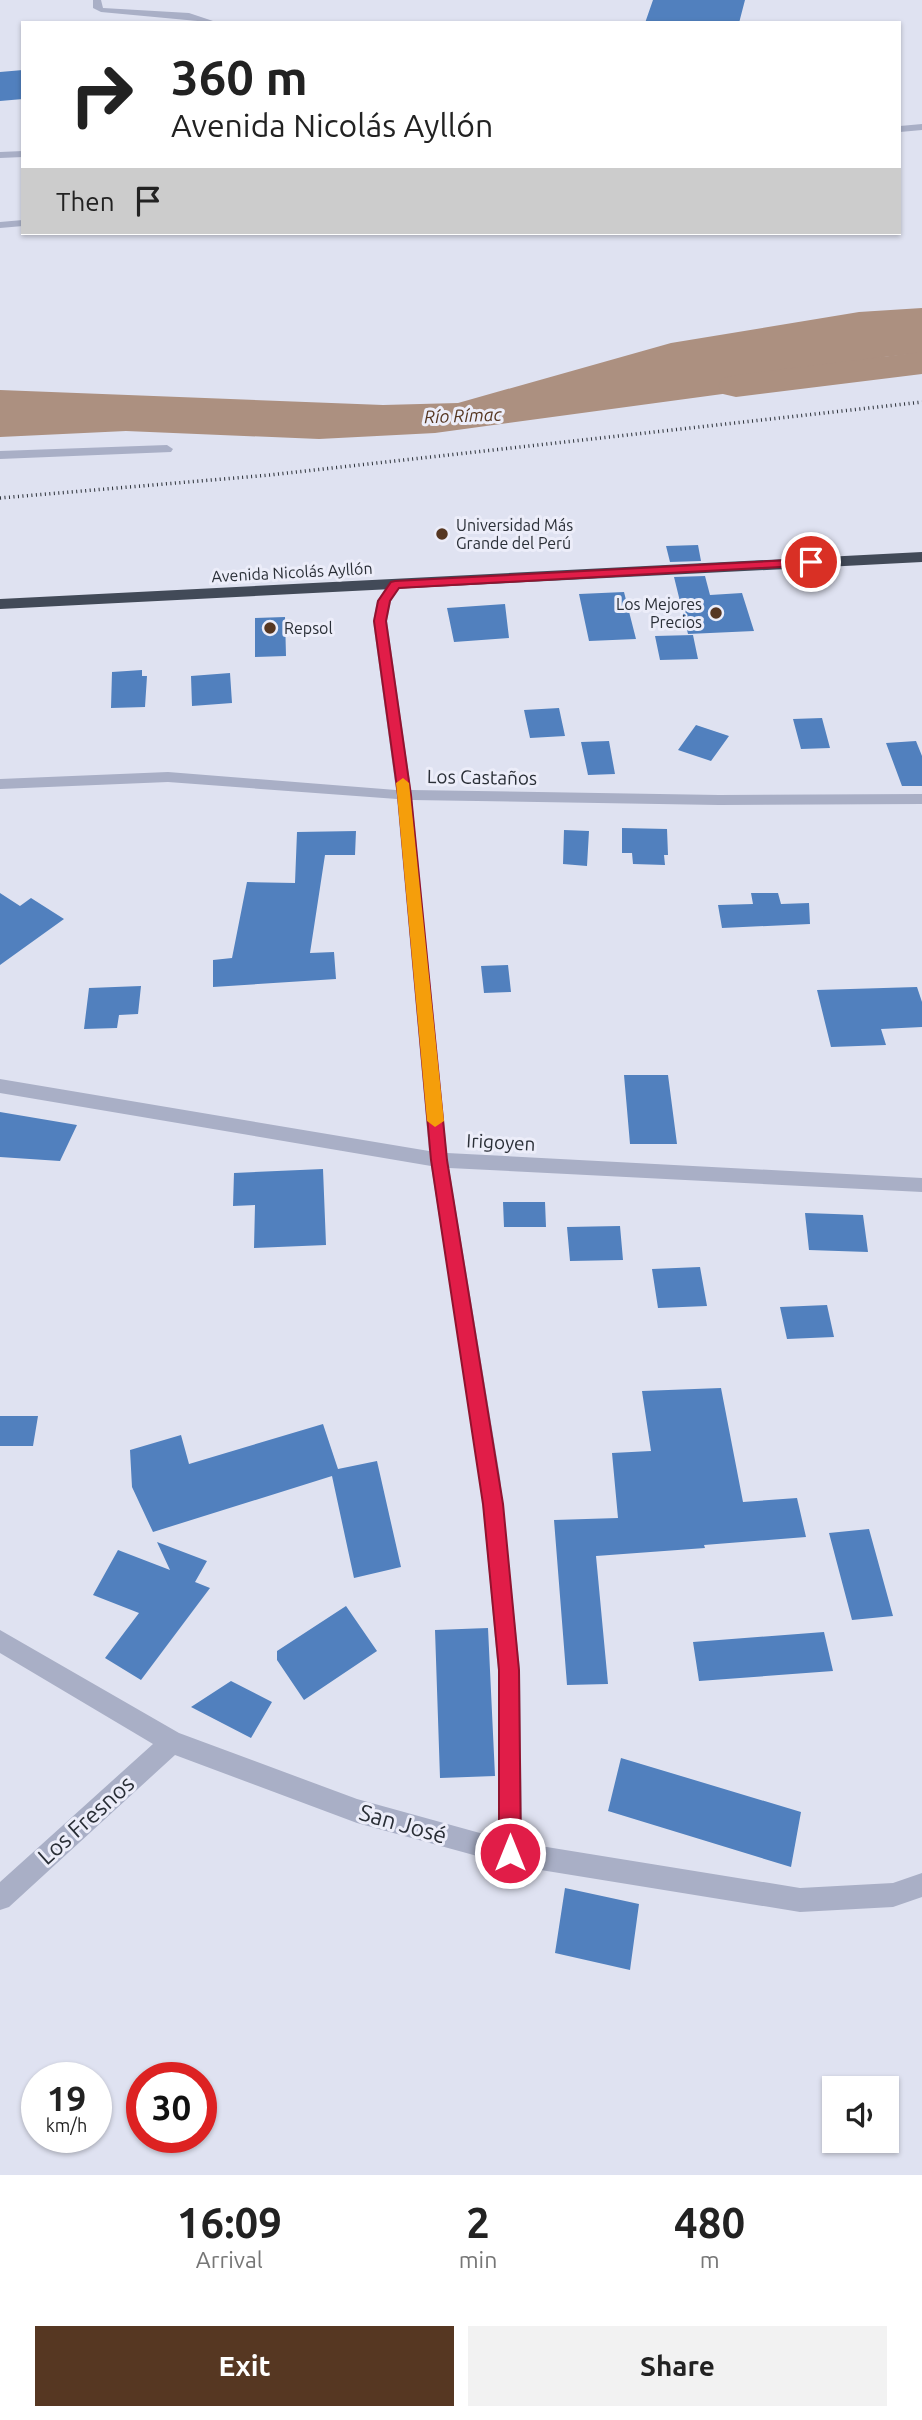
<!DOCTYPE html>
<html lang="en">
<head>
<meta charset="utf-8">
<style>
  body { margin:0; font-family:Ubuntu,sans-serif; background:#f2f2f2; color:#222; height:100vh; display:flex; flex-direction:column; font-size:26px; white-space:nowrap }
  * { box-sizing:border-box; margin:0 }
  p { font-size:23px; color:#767676 }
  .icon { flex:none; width:38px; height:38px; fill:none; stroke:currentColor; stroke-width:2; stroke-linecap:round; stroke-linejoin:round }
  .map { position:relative; height:2175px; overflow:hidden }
  .details { display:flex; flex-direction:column; background:#fff; flex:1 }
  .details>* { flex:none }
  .banner { position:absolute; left:21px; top:21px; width:880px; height:214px; border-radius:0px; box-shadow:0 2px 5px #0004; background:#fff; color:#222; overflow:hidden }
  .tools { position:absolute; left:822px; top:2076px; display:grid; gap:14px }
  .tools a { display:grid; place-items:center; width:77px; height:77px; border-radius:0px; background:#fff; box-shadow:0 2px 5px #0004; font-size:35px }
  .speed { position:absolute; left:21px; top:2062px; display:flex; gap:14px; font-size:35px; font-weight:700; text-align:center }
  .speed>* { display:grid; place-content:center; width:91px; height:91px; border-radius:50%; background:#fff; box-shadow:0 2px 5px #0004; line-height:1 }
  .speed small { font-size:18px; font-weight:400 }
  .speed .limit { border:10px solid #d22; background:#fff; color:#111 }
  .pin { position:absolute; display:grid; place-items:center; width:60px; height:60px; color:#fff; margin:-30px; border:4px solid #fff; border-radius:50%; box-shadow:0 2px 7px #0007 }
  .me { position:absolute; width:77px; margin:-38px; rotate:0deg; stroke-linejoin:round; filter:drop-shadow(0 0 5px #0008) }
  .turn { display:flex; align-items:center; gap:24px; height:147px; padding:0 35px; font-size:32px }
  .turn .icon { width:91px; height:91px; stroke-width:2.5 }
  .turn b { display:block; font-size:49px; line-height:60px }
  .then { display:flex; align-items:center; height:66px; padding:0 35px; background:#0003; gap:14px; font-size:26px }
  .eta { display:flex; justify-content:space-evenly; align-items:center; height:119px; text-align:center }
  .eta b { font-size:42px; font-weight:700; line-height:49px }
  .primary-button { display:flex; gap:14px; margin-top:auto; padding:14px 35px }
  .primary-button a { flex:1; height:80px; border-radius:0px; background:#563722; color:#fff; font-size:28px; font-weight:700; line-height:80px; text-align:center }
  .primary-button a+a { background:#f2f2f2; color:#222 }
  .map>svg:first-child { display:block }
</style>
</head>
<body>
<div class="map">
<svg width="922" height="2175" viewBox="0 0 922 2175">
  <rect width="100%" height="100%" fill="#dfe2f1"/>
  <path fill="#ac9080" d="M922,308V353L884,357L752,390L435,433L319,439L126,431L0,437V390L383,405L458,403L671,343L859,312Z"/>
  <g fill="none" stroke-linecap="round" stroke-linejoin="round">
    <path fill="#ac9080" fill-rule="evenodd" d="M922,352V374L736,397L723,394L718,386L723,378L736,375Z"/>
  </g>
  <path fill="#5180be" d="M653,0H745L739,23H645Z
    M23,70V99L0,101V72Z
    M698,545L701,561L670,562L666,546Z
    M705,576L710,595L742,593L754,631L688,634L674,577Z
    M624,592L636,639L589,641L579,594Z
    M505,604L509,638L454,642L447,608Z
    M285,617L286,656L255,657V618Z
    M693,635L698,659L660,660L655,636Z
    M142,670V676H147L145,707L111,708L112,672Z
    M230,673L232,703L192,706L191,676Z
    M559,708L565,736L530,738L524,710Z
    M822,718L830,748L801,749L793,719Z
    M696,725L729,736L711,761L678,750Z
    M609,741L615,774L588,775L581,742Z
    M916,741L922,756V786H902L886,743Z
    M622,828L667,829L668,855H664L665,865L633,864L632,853H622Z
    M564,830L589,831L587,866L563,864Z
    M356,831L355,855H325L310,953L334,952L336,979L213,987V960L232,958L247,882L295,883L297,832Z
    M0,893L20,906L31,898L64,919L0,965Z
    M751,893H778L781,904L809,903L810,924L722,928L718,905L753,904Z
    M508,965L511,992L484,993L481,966Z
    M141,986L138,1014L119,1015L117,1028L84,1029L89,988Z
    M917,987L922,1002V1027L881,1029L886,1045L831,1047L817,990Z
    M624,1075H668L677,1144H630Z
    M0,1112L77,1125L60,1161L0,1157Z
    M323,1169L326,1245L254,1248L255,1205L233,1206L234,1173Z
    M503,1202H545L546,1227H504Z
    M805,1213L863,1215L868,1252L809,1250Z
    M620,1226L623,1260L570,1261L567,1227Z
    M700,1267L707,1306L658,1308L652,1269Z
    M827,1305L834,1337L787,1339L780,1307Z
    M721,1388L743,1502L797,1498L806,1537L704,1545L705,1548L596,1556L608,1684L567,1685L554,1520L618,1518L612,1453L651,1451L642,1391Z
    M0,1416H38L33,1446H0Z
    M323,1424L338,1469L377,1461L401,1567L354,1578L332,1476L153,1532L132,1487L130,1450L181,1435L189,1464Z
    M869,1529L893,1616L852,1620L829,1533Z
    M157,1542L207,1561L195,1582L210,1588L141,1680L105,1658L139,1613L93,1595L118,1550L170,1570Z
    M346,1606L377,1651L304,1700L277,1660V1651Z
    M488,1628L495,1776L440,1778L435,1630Z
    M824,1632L833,1671L699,1681L693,1642Z
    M231,1681L272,1702L251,1738L191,1707Z
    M621,1758L801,1812L791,1867L608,1811Z
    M565,1888L639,1904L630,1970L555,1953Z"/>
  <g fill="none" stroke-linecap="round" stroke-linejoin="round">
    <path fill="#a9afc6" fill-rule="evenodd" d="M93,0H101L103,8L189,13L219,23L101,12L93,8Z
      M922,124V130L900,132V126Z
      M23,151V157L0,158V152Z
      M23,220V226L0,228V222Z
      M167,445L173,449L171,452L0,459V451Z
      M395,580L402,584L391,601L387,621L411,790L719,795L922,794V804L719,805L412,800L447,1153L922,1178V1192L449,1168L500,1477L520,1670L522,1843L800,1888L893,1883L922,1873V1897L893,1907L800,1912L510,1865L357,1823L175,1755L9,1907L0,1910V1882L153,1744L0,1653V1630L179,1733L357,1799L498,1838V1670L480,1477L431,1166L0,1093V1079L429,1151L397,799L168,782L0,789V779L168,772L396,790L373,621L377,601L390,581Z"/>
    <path fill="#424a58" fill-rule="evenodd" d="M922,552V562L0,609V599Z"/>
    <path stroke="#2a2f37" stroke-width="3.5" stroke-dasharray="1 3.5" stroke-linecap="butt" d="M0,498L270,475L922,402"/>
  </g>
  <path fill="#e11d48" stroke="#92132f" stroke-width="2" d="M811,559L817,562L815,565L399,588L390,601L386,621L411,795L447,1160L503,1504L519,1670L521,1853L518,1861L510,1864L502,1861L499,1853V1670L483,1504L431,1160L398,795L374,621L378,601L391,582L395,581Z"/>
  <path fill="#f59e0b" d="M403,778L409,783L444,1121L435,1127L427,1121L396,783Z"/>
  <g fill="#563722" stroke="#ecedf9" stroke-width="2.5">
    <circle cx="442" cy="534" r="7"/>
    <circle cx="716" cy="613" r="7"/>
    <circle cx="270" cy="628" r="7"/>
  </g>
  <g text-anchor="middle" stroke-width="6" stroke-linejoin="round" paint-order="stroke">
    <g font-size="16" fill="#2a2f37" stroke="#ecedf9" text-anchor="start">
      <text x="456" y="531">Universidad Más<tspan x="456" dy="18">Grande del Perú</tspan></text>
      <text x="702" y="610" text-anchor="end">Los Mejores<tspan x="702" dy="18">Precios</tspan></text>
      <text x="284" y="634">Repsol</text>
    </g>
    <g font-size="16" fill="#2a2f37" stroke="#ecedf9">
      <text transform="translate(292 572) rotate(-3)" y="6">Avenida Nicolás Ayllón</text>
    </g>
    <g font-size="18" font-style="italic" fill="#563722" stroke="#ecedf9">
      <text transform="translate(463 416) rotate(-2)" y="6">Río Rímac</text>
    </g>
    <g font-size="19" fill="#2a2f37" stroke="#ecedf9">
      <text transform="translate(482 777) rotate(1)" y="7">Los Castaños</text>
      <text transform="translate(501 1142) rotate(3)" y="7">Irigoyen</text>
    </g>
    <g font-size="23" fill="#2a2f37" stroke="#ecedf9">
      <text transform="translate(86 1820) rotate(-42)" y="8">Los Fresnos</text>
      <text transform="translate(403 1824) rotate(16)" y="8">San José</text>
    </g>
  </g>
</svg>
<div class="tools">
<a><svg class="icon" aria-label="sound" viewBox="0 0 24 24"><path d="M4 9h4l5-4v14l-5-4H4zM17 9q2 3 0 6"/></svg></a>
</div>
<div class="speed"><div>19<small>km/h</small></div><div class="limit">30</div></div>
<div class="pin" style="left:811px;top:562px;background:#d93025"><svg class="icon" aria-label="arrive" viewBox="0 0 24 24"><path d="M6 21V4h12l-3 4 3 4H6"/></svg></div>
<svg class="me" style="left:510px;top:1853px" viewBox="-20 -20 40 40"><circle r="17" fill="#e11d48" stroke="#fff" stroke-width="3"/><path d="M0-11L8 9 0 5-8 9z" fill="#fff"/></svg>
<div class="banner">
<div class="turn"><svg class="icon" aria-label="right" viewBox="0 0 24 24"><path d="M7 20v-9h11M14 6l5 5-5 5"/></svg><div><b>360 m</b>Avenida Nicolás Ayllón</div></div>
<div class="then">Then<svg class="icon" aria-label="arrive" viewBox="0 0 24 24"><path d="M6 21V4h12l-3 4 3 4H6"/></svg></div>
</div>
</div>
<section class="details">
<div class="eta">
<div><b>16:09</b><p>Arrival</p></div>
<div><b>2</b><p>min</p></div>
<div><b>480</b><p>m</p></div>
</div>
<div class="primary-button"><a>Exit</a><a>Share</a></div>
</section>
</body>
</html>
